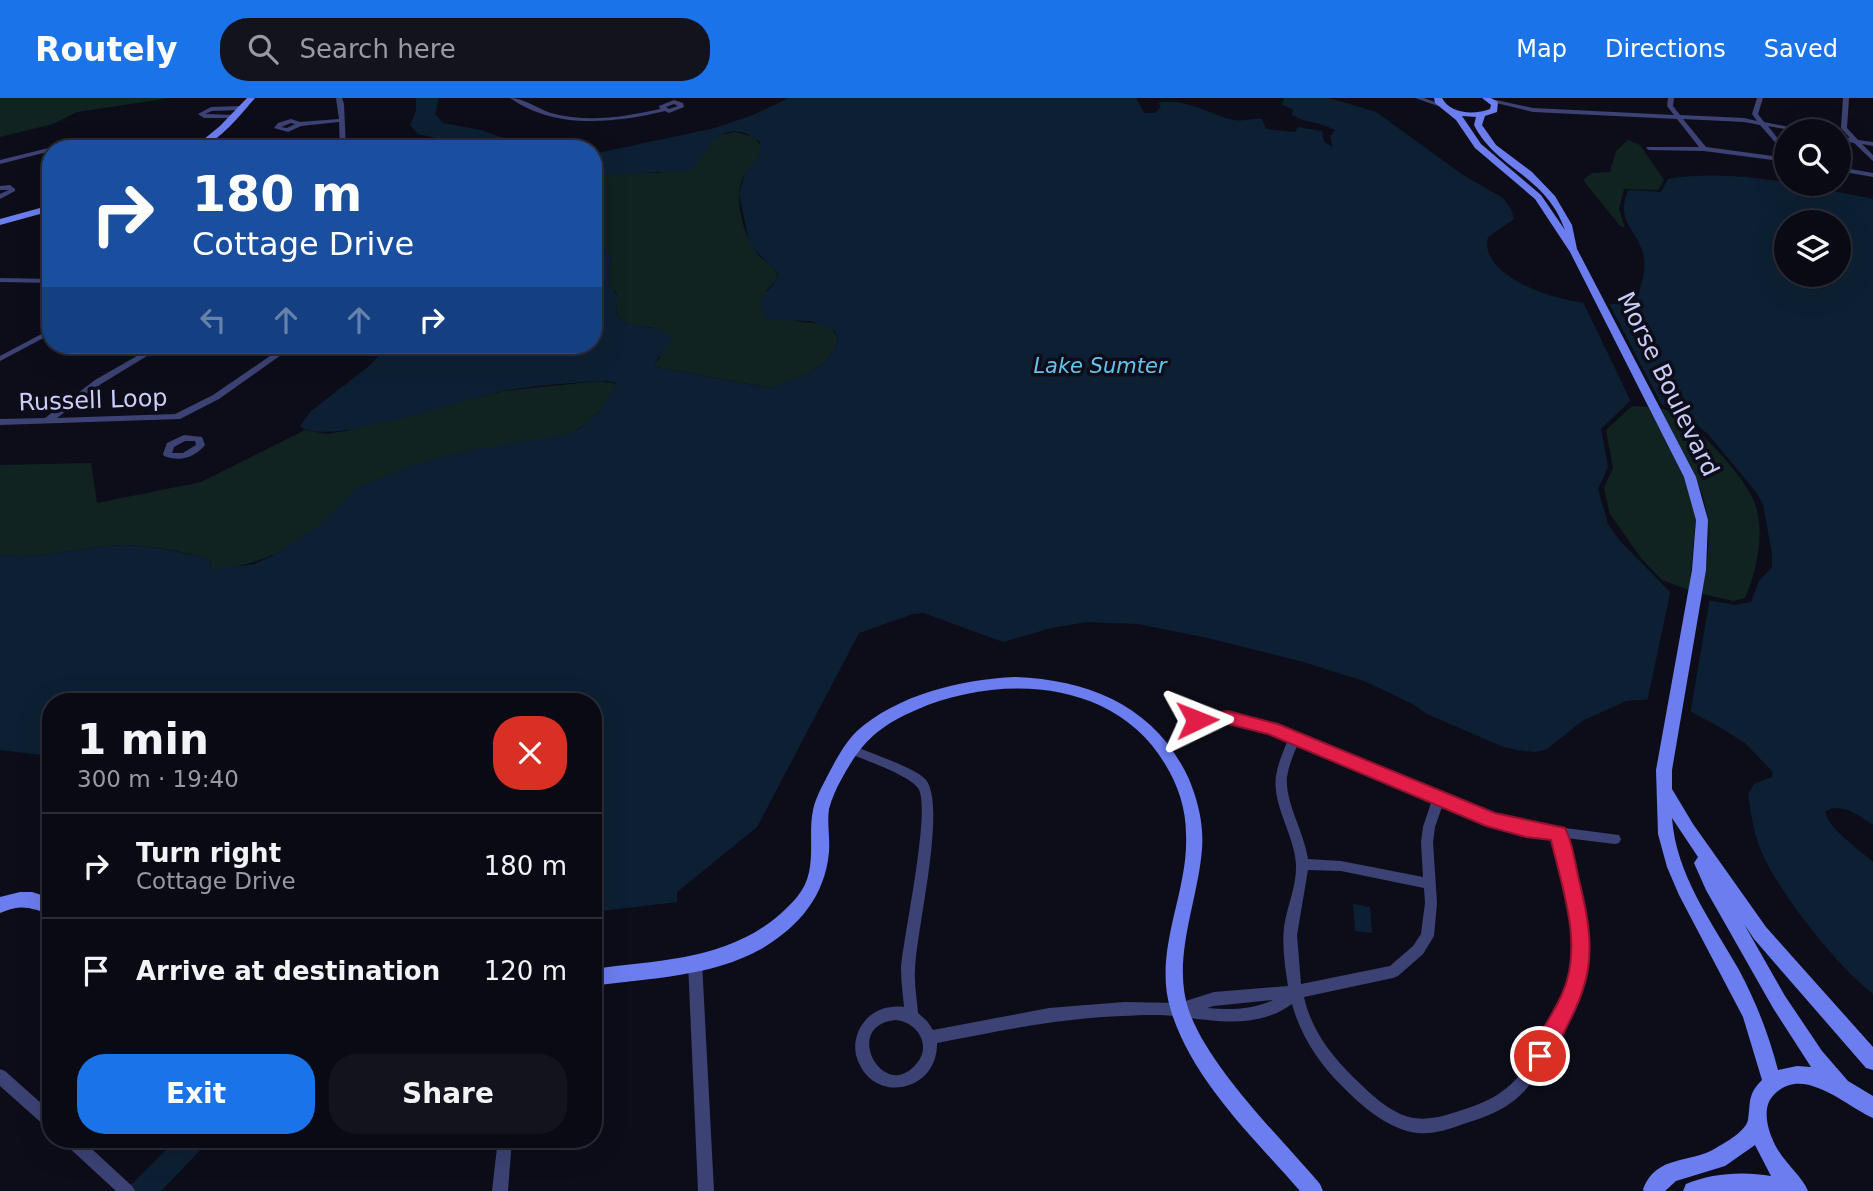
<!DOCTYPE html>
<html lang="en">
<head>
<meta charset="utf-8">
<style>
  body { margin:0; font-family:"DejaVu Sans",sans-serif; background:#13131d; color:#f1f3f6; height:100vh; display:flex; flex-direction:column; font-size:26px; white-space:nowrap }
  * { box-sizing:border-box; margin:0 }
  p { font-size:23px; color:#999aa0 }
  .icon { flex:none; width:38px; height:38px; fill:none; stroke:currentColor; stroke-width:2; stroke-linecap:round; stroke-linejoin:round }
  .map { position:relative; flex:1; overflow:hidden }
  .drawer { position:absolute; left:42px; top:595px; width:560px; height:455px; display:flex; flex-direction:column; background:#0a0a14; border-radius:28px; box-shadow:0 7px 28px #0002,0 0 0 2px #2a2b34 }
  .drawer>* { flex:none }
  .guide { position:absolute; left:42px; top:42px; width:560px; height:214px; border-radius:28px; box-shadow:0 7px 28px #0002,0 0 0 2px #2a2b34; background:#1a4fa0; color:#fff; overflow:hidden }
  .tools { position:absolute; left:1774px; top:21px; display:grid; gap:14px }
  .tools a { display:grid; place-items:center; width:77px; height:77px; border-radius:50%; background:#0a0a14; box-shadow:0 7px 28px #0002,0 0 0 2px #2a2b34; font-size:35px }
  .pin { position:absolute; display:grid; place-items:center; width:60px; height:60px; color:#fff; margin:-30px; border:4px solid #fff; border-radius:50%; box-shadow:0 2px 7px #0007 }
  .me { position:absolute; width:77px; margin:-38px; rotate:88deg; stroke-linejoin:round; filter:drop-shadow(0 0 5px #0008) }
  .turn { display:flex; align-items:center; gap:24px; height:147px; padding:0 35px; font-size:32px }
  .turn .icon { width:91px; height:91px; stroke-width:2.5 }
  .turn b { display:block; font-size:49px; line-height:60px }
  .lanes { display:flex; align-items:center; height:66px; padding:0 35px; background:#0003; justify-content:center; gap:35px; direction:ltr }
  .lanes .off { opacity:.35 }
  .round { display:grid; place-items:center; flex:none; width:74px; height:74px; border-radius:28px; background:#13131d }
  .overview { display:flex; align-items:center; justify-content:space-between; height:119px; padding:0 35px }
  h1 { font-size:42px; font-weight:600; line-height:52px }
  .primary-button { display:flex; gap:14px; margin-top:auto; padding:14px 35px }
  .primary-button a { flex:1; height:80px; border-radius:28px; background:#1a73e8; color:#fff; font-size:28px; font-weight:600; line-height:80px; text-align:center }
  .primary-button a+a { background:#13131d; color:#f1f3f6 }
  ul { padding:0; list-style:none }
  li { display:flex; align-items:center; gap:21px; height:105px; padding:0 35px; border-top:2px solid #2a2b34 }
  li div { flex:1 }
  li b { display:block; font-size:26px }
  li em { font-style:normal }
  header { display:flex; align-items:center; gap:42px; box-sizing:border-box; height:98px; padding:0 35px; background:#1a73e8; color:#fff }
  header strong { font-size:33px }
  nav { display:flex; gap:38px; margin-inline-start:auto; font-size:24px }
  .search { width:490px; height:63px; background:#13131d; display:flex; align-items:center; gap:18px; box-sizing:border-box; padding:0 24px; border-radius:28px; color:#999aa0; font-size:26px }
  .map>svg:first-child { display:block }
</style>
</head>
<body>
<header>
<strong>Routely</strong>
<div class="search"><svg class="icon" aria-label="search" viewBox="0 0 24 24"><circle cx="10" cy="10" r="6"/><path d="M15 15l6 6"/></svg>Search here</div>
<nav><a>Map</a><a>Directions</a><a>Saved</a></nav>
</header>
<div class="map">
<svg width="1873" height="1093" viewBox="0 0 1873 1093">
  <rect width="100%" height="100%" fill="#0d0d1a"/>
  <path fill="#102320" d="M0,0H171L77,14L53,26L0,39Z
    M735,34L754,39L763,50C759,62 746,70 742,82C734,103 744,138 757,155C764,165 776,167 778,180L766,193C772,199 786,219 793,222C806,228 829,219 838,240L834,252L823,266L803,278L771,290L656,269L655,264L660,260L655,230C627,226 612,228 617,195C603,187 609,173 612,160L603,150L593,145V77L625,74L660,75L708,47L717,38Z
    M1628,42L1640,47L1664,82L1658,92L1624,91L1619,111L1625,130L1620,128L1583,82L1592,75L1610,74L1616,53Z
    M600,283L617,286C607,303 597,320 580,330C562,341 543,341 524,345C480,353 426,365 384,379C345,392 350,402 322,426C290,453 253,469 211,472L209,470L211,466L209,461C176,452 141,445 107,448C71,452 37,461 0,457V367L91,365L97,405L201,384L305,332L327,336L345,333L504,293Z
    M1632,308L1648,309L1685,378L1696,420L1689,492L1662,482L1641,460L1610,416L1604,390L1613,370L1606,332Z
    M1658,310C1686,312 1747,380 1755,406C1765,435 1757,472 1745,500L1733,503L1702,496C1706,473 1710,449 1708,425C1705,384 1677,346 1658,310Z"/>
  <path fill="#0d2033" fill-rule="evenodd" d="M416,0H439L435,16L443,25L481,32L533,51H462L451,43L418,36L410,27L416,13Z
    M789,0H1136L1144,15H1155L1161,9L1158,5C1188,0 1209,17 1234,22C1244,24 1253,20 1262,21L1266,31L1295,34L1298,29L1322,33L1324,44L1333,49L1330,39L1335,32C1321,24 1305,25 1292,17L1293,11L1282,7L1284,0H1329L1376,14L1463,77L1503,100L1511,111L1514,121L1488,139C1475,187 1601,221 1637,200C1642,186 1648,167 1642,152C1633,127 1616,122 1628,92L1661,94L1668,81C1736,70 1806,88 1873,101V727C1858,717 1843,704 1825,713C1826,729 1861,753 1873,764V896C1838,870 1775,790 1760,750C1753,733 1751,714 1748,696L1754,686L1772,679L1773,674L1745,645L1721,630L1690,613L1656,601L1626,603L1582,623L1547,651L1535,654L1517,652L1501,648L1427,616L1413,606L1364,583L1300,563L1208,540L1138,526L1087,524L1051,530L1003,544L924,515L913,516L859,535L757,729L677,794V804L593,814V604H51V658L0,652V457C37,461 71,452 107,448C142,445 176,453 209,461L212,472L254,466L272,458L321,426L356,390L412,367L455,355L568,336L581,330L599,314L617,286L615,284L600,283C570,285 538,287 508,292C472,299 323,351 300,328L311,313L369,268L389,247H593V145L603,150L612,160C608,177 606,186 618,198C607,238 649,221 670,237L671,244L655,264L656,269L770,290L803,278L823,266L834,252L838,240L835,233L811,223L766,222L760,202L778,180L777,174L750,147L739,96L745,75L761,55L760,44C727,18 710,44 693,71L687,73L593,77V56L715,30L753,17ZM1787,124H1839V177H1787ZM1630,303L1659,305L1689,320L1708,336L1756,394L1763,406L1772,456V469L1759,483L1751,504L1735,507L1672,496L1619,442L1608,426L1598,391L1608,369L1601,331Z
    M1353,806L1370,809L1372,835L1355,833Z
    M177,1041H211L161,1093H125Z"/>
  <path fill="#0d0d1a" d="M1582,202L1609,205L1664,311L1645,305L1632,306Z
    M1671,491L1681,496L1710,500L1690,617L1672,609L1647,604Z"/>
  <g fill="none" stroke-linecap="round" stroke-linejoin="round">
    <path fill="#3c4374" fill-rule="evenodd" d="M336,0H342L344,6L346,51H340L339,24L301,28L288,34L274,30L278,25L291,21L300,24L339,21ZM291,25L295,26L287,30L281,29Z
      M510,0C524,0 538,11 551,15C587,25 625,19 660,11L659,8L674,2L683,5L684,9L669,15L665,13C614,25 556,32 510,0ZM674,6L678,8L669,11L666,9Z
      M1415,0H1424L1443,7L1438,8Z
      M1668,0H1674L1673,8L1680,17L1744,20L1757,23L1752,16L1757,0H1763L1758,16L1764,24L1808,33H1796L1768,28L1787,52V58L1760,27L1744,24L1683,21L1706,49L1787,60V64L1704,53L1649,52L1646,50L1647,49H1699L1677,21L1533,14L1488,3L1491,1L1533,10L1674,17L1667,8Z
      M1843,0H1849L1847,30L1858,42L1873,44V48L1862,46L1873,57V63L1854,45L1839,42V38L1850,40L1841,30Z
      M211,9L240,8L243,10L240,12L212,13L205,16L236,17L237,18L234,20H204L198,16Z
      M77,43L105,51C95,51 84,46 75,47C66,48 59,51 51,51V53L0,66V62Z
      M1839,69L1873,75V79L1839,73Z
      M10,87L15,91V93L0,101V96L9,92H0V88Z
      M0,180L51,181V185L0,184Z
      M51,231V236L0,263V258Z
      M156,247H165L101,286L57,320L175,316L213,297L286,247H295L219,301L180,321L0,327V321L45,320L95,282Z
      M184,337L202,339L205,347C194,360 180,364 164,358L163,356L167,345ZM185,343H195L196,347L183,355H172L174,349Z
      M1216,617L1249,620L1276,628L1510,723L1619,737L1621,741L1619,745L1615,746L1566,740C1577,779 1592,820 1588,861C1583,903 1546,979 1512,1004C1497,1015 1480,1021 1463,1026C1447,1032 1429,1038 1411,1034C1385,1028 1363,1009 1345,991C1320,967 1301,939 1292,906C1259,930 1220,924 1183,919C1164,916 1142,917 1123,918C1060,920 999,933 937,945C938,995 872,1007 857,960C853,948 856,934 864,924C873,912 889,907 904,909C903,897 901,884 901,871C903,840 932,709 918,690C909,677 862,661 846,654L844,651L846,648L850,646L854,648C870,655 916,670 926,682C947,709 916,833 915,872C914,886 917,901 918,915L927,923L933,932L1049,910L1124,904L1179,905L1214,894L1288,888C1285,869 1282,849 1284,829C1287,808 1297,788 1296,766C1294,736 1272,707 1276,678C1278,665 1283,654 1288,642C1265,633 1242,625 1216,625C1204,625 1189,631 1177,629L1175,626L1177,623L1181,622ZM1298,646L1432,702L1423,729L1421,744L1423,779L1341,763L1308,761C1304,733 1285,705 1287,679C1289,667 1293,657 1298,646ZM1443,706L1509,733L1554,739C1564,777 1578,818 1574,859C1570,901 1538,966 1504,992C1490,1003 1472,1009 1456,1014C1441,1019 1424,1023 1409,1019C1387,1013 1369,994 1353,979C1330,956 1311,931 1304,899L1393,880L1398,878L1423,856L1434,838L1437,805L1433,744L1435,729ZM1308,772L1341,773L1424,790L1425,805L1421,836L1413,848L1390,868L1301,886L1297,837ZM1273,902C1252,912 1229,912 1207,910L1214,908ZM896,922C917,924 932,947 917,965C884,1007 840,927 896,922Z
      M695,858L700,860L702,864L714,1093H698L688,864L690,860Z
      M0,971L5,973L51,1014V1031L46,1029L0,988Z
      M63,1041H81L132,1088L135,1093H116L65,1046Z
      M498,1041H512L508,1093H492Z"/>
    <path fill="#6c7def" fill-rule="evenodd" d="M247,0H255C241,16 214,51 192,51L220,28Z
      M1434,0H1442C1450,16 1474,17 1490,11L1491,7L1482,0H1491L1498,4L1497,14L1485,18L1482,27L1496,47L1532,74L1555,98L1572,127L1577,151L1696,379L1708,422L1706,472L1672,672V691L1693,726L1766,829L1873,949V972L1866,970L1754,841L1744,826L1785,898L1822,953L1848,983L1873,998V1020C1845,1008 1801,964 1772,999C1763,1010 1767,1028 1772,1040C1780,1062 1801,1076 1808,1093H1683L1686,1086C1711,1075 1744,1073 1771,1078L1755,1047L1725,1068L1676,1083L1665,1093H1644L1643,1091C1657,1056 1690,1066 1716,1050C1726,1044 1745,1034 1748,1022C1751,1004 1747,997 1762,982L1743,919L1679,797L1667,769L1658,736L1656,672L1692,472L1696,422L1684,379L1570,154L1535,101L1475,50L1456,22L1435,5ZM1462,18L1476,19L1474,27C1497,72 1546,77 1565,132L1541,97L1481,46ZM1672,720L1698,759L1694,765L1706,792L1773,910L1811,969L1797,968L1778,972C1769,937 1756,904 1739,872C1712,824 1676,777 1672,720Z
      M51,107V113L0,127V121Z
      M1015,579C1090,582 1154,608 1188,679C1198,702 1204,727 1202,751C1198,804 1171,861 1189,913C1210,971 1280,1039 1320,1086L1323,1093H1300C1253,1039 1193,983 1171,913C1152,853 1189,795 1186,736C1186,711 1178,687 1165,666C1114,580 998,576 916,612C877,629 861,645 841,682C836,691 832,700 829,711C827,725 830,739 829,754C825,798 799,829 761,851C711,879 649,880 593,888V871C669,861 743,862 797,799C819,773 807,741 813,712C816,698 824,685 830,673C838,658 845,645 857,633C897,597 962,581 1015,579Z
      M32,794L51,800V817C29,809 22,806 0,815V799L20,794Z"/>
  </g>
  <path fill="#e11d48" stroke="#92132f" stroke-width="2" d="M1228,613L1278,626L1495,715L1565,730C1573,745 1575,765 1579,782C1601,869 1588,889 1548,965L1540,968L1532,965L1529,958C1538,936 1553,917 1562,896C1584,848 1562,790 1551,742L1526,739L1486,728L1268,636L1228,626H1191L1189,622L1191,617Z"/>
  <g text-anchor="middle" stroke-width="7" stroke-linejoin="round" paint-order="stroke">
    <g font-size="21" font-style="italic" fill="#64c3ee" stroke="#0d0d1a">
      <text x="1100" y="275">Lake Sumter</text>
    </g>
    <g font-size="24" fill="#cbcdf9" stroke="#0d0d1a">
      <text transform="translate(1668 286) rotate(64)" y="8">Morse Boulevard</text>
      <text transform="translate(93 302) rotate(-2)" y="8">Russell Loop</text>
    </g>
  </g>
</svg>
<div class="tools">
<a><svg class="icon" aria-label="search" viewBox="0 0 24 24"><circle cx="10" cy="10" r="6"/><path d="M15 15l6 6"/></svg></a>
<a><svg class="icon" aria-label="layers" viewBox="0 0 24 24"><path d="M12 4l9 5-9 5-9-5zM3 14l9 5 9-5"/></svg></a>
</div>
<div class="pin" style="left:1540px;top:958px;background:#d93025"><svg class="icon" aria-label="arrive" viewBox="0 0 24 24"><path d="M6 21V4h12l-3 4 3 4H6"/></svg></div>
<svg class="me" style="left:1197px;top:622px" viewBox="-20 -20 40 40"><path d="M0-17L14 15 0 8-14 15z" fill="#e11d48" stroke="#fff" stroke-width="4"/></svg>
<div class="guide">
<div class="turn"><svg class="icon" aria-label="right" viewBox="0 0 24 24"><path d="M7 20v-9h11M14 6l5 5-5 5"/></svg><div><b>180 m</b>Cottage Drive</div></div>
<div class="lanes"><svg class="icon off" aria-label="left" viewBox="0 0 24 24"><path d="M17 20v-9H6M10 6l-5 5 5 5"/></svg><svg class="icon off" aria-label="ahead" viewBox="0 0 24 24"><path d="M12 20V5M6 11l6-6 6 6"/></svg><svg class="icon off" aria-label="ahead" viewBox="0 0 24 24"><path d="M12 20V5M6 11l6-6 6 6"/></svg><svg class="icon" aria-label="right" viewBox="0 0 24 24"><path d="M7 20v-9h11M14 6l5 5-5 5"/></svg></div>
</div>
<section class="drawer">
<div class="overview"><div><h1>1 min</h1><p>300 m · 19:40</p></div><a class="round" style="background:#d93025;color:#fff"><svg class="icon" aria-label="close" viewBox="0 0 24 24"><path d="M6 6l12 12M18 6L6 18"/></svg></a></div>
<ul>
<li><svg class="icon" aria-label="right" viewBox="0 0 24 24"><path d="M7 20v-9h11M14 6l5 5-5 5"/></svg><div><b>Turn right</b><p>Cottage Drive</p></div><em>180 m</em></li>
<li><svg class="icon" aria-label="arrive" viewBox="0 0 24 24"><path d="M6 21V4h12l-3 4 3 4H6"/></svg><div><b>Arrive at destination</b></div><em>120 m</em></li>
</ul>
<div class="primary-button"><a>Exit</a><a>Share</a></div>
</section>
</div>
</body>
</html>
